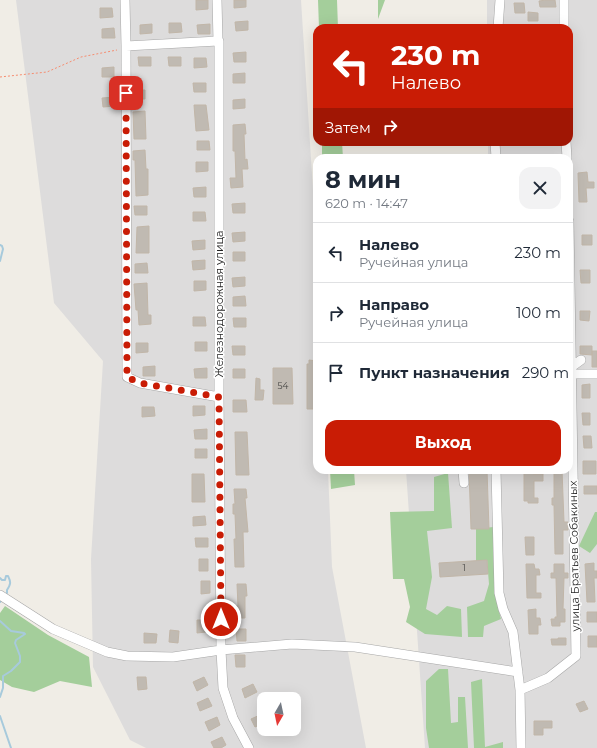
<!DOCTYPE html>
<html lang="ru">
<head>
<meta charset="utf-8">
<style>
  body { margin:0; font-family:Montserrat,sans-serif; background:#f2f2f3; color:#1f2937; height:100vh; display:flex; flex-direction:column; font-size:15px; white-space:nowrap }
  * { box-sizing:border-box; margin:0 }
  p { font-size:13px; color:#747a83 }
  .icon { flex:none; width:22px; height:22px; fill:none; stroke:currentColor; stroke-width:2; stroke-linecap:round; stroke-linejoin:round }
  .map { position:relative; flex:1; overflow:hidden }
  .panel { position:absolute; left:313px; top:154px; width:260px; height:320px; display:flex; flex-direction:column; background:#fff; border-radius:12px; box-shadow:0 4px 16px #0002 }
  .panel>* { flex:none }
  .hud { position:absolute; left:313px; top:24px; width:260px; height:122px; border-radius:12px; box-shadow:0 4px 16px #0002; background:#c91c05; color:#fff; overflow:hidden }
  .needle { width:26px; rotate:189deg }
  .controls { position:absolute; left:257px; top:692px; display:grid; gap:8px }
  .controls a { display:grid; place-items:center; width:44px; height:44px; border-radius:8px; background:#fff; box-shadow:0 4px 16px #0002; font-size:20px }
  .pin { position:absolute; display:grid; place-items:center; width:34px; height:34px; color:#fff; margin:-17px; border-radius:8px; box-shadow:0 2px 6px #0006 }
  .me { position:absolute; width:44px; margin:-22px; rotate:0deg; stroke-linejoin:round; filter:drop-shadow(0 0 3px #0008) }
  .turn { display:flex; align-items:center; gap:14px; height:84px; padding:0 12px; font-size:18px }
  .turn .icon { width:52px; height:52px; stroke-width:2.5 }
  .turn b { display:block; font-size:28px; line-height:34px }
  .then { display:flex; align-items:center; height:38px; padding:0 12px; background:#0003; gap:8px; font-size:15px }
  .round { display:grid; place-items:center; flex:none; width:42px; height:42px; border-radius:12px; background:#f2f2f3 }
  .overview { display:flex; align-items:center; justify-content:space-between; height:68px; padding:0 12px }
  h1 { font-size:24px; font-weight:700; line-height:30px }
  .cta { display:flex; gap:8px; margin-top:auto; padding:8px 12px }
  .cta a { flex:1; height:46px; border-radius:12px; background:#c91c05; color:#fff; font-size:16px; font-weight:700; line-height:46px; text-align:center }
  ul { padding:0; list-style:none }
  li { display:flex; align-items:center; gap:12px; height:60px; padding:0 12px; border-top:1px solid #e0e1e3 }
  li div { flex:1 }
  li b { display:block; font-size:15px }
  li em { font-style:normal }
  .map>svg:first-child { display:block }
</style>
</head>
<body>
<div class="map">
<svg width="597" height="748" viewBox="0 0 597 748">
  <rect width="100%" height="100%" fill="#f0ede6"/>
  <path fill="#dddcdc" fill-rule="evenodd" d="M16,0H301L317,254V470H328L332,567L366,748H146L130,740L93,667L91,559L103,361L54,303ZM264,699H294V729H264Z
    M487,0H597V748H425L406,470H569V158H488V142H569V28H487Z"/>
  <path fill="#a4ce9b" d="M318,0H337L338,28H319Z
    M378,0H385L378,19Z
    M322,142H342L343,158H322Z
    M330,470H354L355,485L331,489Z
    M448,473L452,528L427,531L432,577L426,609L437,615L447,606L461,609L462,637L425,634L406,622L410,607L404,579H393L390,512L434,511V477Z
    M595,512H597V544L590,553L579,546Z
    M493,527L496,599L501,619L484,626L483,637H468L467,607L484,601L489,584L487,560L476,561V529Z
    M5,606L48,635L89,657L92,687L60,681L34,692L12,687L0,680V613Z
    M439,669H448L451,723L458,722V697H465L468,748H429L426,728V681Z
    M482,679L485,747L503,742V748H474L471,682Z"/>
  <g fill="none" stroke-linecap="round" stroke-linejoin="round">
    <path stroke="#a7cadc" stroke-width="2" d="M0,245L2,246L3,249L0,261
      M0,578L2,580H5L6,576H8C11,582 11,584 7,590V593
      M0,602L1,601
      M0,621L11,631L24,633L25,634L16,640L15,643L20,656V662L11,671L3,676V688L0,697
      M0,716L11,748"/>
  </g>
  <path fill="#c0bab2" stroke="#c1b6a8" d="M196,0H208V9L196,10Z
    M234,0H246V7L234,8Z
    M546,0H555L556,7H540L539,1Z
    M514,3H524L525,13H515Z
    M100,8H112L113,17L100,18Z
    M528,12L538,13V21H528Z
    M248,21V30L236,31L235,22Z
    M169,23H181L182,32L169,33Z
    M152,24V33L140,34V25Z
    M210,24V34H198L197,25Z
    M114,28L115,38H102V29Z
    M246,52V62H234L233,53Z
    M138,57H151V66H139Z
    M168,57H181V66H169Z
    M194,58H206L207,67L194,68Z
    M114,67V77H102V68Z
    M245,73V83H233V74Z
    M193,83H206V92H194Z
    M132,90H145V99H133Z
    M115,97V106L103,107L102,98Z
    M245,99V108L233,109V100Z
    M194,105H206L209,130L196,131Z
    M145,111L146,139H134L133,112Z
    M245,124L246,134H244L245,160L247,159L248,169H242L243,187L231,188L230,178H236L235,151H233V125Z
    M197,141H209L210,150H197Z
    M145,150L146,169H148V195L136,196L135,160H133V151Z
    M196,162H208V171L196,172Z
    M587,172L588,182H594V188H586L587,202H579L578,173Z
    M206,187V197H194L193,188Z
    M245,203V213H233L232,204Z
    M134,206H147V215H135Z
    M193,212H205L206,221H193Z
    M149,226V253H136L137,227Z
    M245,232V241L233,242L232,233Z
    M582,235H592V245H582Z
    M205,240V249L193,250L192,241Z
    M233,252H245V261H233Z
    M205,260V269L193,270L192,261Z
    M147,263L148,273H135V264Z
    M580,270H590V283H581Z
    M245,277V286L233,287L232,278Z
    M194,281H206V290L194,291Z
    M147,283L148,315H151V324L139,325L138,310H136L134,284Z
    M245,296L246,306H233V297Z
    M580,311H590L589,321L580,320Z
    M193,317H205L206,326H193Z
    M233,318H246V327H234Z
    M195,342H207V351H195Z
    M136,343H148V352L136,353Z
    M232,346H245V355H233Z
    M580,346H592V355L580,354Z
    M592,351H597V367H592Z
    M309,360L317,361V409H307V364H309Z
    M155,366V376H143V367Z
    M207,368V378H195L194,369Z
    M273,368H292L293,404H273Z
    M233,369H245V378H233Z
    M256,378L260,379V390H264L263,400H255Z
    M590,384V398H582V385Z
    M233,400H246L247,412H233Z
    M193,406H205V415L193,416Z
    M142,407H154L155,416L142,417Z
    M582,413H590V425H583Z
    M207,429V439H195L194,430Z
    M235,432H247L249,475H236Z
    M583,436H591L592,448H584Z
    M195,449H207V458H195Z
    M583,461H596V474H583Z
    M469,470H487L489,529H471Z
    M524,470H533V474H543V481H534V498H538V503H528V501H524Z
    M554,470H562L564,522H568V530H563V554H555L554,505H552V498H554Z
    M192,474H204L205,502H192Z
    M584,486H597V494H584Z
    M234,489H246L247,498H245L248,532H243L244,567H235L234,539H236L235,514H233V504H235Z
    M205,516L206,525L193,526V517Z
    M525,537H534V555H526Z
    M195,538H208V547H196Z
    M199,559H208V571H199Z
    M487,560L488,574L440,577L439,563Z
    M594,563V571H597V578H594L595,602H587L585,564Z
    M526,564H534L535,569H539L540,575H536V593H541V598H527Z
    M554,564H564V573H568V578H564L563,609H565V622H560V626H552L551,619H555V617H557L556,578H551V573H554Z
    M201,581H210V593L201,594Z
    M237,584H246L247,596H245V618H236V606H238Z
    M536,609V618H540L541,625H538V634H529L528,610Z
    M587,612H597V622H587Z
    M197,620H206V632L197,633Z
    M236,629H246V641H237Z
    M170,630L179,631L178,643L169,642Z
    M144,633L157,634L156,643H144Z
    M588,636H597V647H588Z
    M558,638H566V645H552L551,639H558Z
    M235,655H245V667H236Z
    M137,677H146L147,689L138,690Z
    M204,677L208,685L197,691L193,682Z
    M253,684L257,692L245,698L242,689Z
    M208,698L212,706L200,711L197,703Z
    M584,701L588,709L580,712L576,704Z
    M262,714L264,718V723L255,727L251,719Z
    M217,717L220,725L209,731L205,722Z
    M534,721H552V728H543V735H534Z
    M222,737L226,745L221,748H214L211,742Z"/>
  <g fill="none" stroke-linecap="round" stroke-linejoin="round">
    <defs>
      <path id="minor" d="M125,0L126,46L127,377L140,383L219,397
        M217,0L218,41H219V397L221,650L223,688L233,718L249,748
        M498,28L500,0
        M564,28V0
        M126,46L218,41
        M495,142L496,158
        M566,142L567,158
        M570,368L581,360
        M569,376L576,374H597
        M463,470L464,483
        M496,470L499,593L503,609L513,632L520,690L521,748
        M0,595L53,629L107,652L127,656L173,657L221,650L292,644L355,647L518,672
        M520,690L548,678L576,656L569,221"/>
    </defs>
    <use href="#minor" stroke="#a6a6a6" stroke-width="10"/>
    <path stroke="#f68d70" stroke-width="1" stroke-dasharray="2 2" stroke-linecap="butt" d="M0,77L47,72L81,57L117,50"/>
    <use href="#minor" stroke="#fff" stroke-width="9"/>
  </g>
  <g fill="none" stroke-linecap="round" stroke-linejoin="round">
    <path stroke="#c91c05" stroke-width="7" stroke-dasharray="0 12.6" d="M126,93L127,377L140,383L219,397L221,619"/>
  </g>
  <g text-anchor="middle" stroke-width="3" stroke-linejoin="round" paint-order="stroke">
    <g font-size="9" fill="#474644">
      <text x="283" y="389">54</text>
      <text x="464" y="571">1</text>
    </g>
    <g font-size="11" fill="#1f1f1f" stroke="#fff">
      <text transform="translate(219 304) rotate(-90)" y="4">Железнодорожная улица</text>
      <text transform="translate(574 556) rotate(-91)" y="4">улица Братьев Собакиных</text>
    </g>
  </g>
</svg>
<div class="controls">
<a><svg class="needle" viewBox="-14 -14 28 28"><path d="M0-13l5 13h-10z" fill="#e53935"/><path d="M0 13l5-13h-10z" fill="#747a83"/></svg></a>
</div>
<div class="pin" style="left:126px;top:93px;background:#d93025"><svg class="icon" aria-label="arrive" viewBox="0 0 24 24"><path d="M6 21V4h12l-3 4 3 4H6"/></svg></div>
<svg class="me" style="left:221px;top:619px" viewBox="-20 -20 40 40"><circle r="17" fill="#c91c05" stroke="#fff" stroke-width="3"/><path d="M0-11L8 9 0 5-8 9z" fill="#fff"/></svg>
<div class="hud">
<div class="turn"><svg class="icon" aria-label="left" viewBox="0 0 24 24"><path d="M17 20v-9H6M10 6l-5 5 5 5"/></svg><div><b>230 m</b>Налево</div></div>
<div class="then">Затем<svg class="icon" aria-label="right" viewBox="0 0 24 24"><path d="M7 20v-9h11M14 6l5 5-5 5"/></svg></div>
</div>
<section class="panel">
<div class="overview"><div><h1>8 мин</h1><p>620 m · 14:47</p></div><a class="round"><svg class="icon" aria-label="close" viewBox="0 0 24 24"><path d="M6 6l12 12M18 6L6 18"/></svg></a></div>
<ul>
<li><svg class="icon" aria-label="left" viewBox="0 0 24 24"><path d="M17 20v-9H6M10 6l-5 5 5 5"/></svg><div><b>Налево</b><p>Ручейная улица</p></div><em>230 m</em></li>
<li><svg class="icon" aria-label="right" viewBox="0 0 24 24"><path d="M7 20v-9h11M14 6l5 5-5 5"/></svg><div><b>Направо</b><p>Ручейная улица</p></div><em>100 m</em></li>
<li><svg class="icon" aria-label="arrive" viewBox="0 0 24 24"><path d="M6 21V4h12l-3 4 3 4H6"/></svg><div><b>Пункт назначения</b></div><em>290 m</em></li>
</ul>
<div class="cta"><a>Выход</a></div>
</section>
</div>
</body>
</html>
